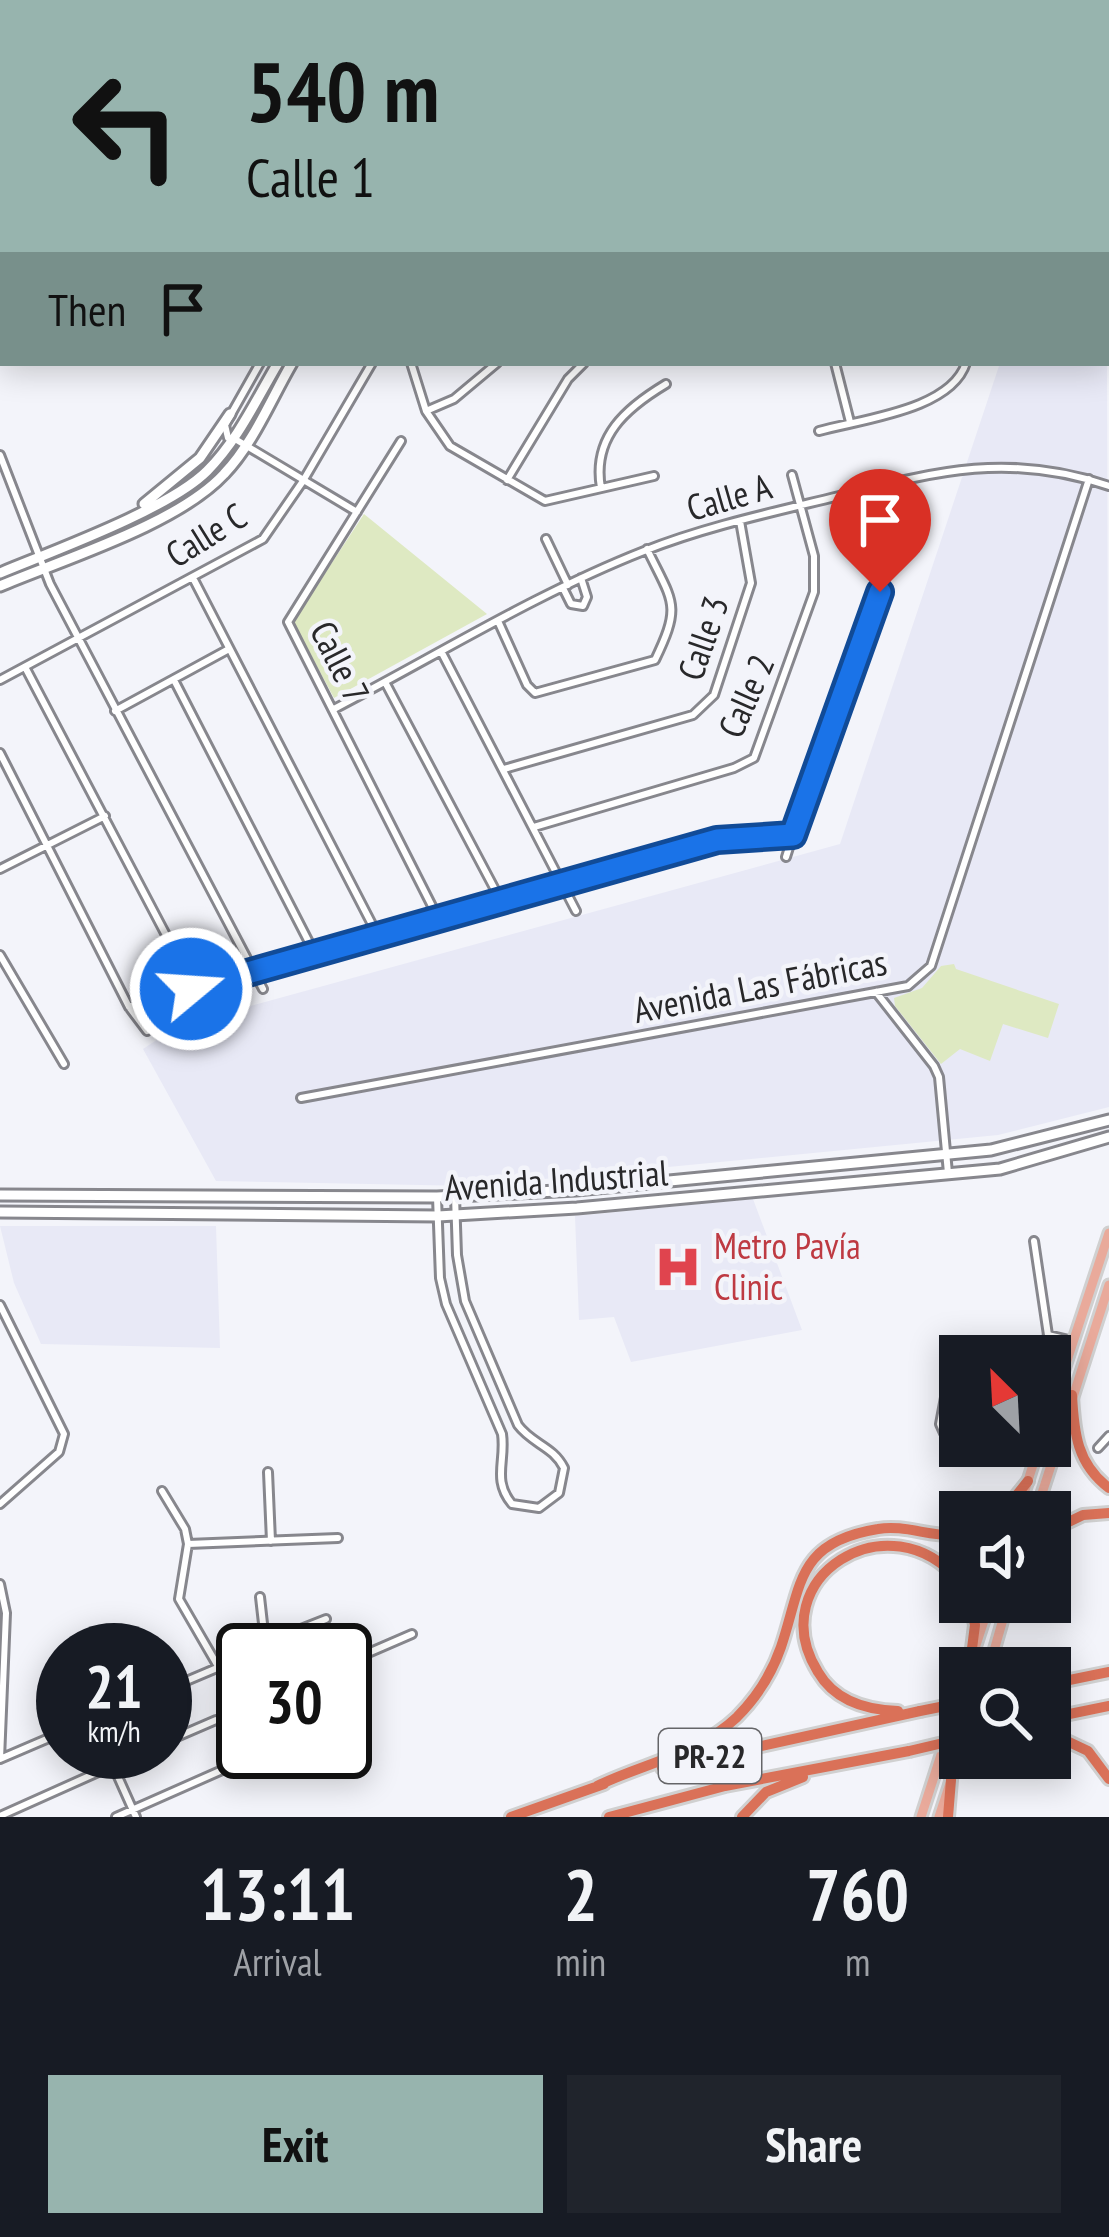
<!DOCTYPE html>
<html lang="en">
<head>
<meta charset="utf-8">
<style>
  body { margin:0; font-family:"PT Sans Narrow",sans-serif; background:#20242c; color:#f1f3f6; height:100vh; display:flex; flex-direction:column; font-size:45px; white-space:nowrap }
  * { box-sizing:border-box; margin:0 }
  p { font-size:39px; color:#9ea1a6 }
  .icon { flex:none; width:66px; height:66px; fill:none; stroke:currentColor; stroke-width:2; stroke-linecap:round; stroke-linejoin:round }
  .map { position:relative; height:1817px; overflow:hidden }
  .side { display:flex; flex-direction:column; background:#171b24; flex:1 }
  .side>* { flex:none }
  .top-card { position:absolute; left:0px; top:0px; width:1110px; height:366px; box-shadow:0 6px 30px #0003; background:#97b4ae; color:#111; overflow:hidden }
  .needle { width:78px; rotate:336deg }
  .controls { position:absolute; left:939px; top:1335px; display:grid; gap:24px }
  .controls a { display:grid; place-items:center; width:132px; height:132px; border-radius:0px; background:#171b24; box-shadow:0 6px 30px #0003; font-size:60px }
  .speed { position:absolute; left:36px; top:1623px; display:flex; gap:24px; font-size:60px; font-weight:700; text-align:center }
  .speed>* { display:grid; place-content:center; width:156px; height:156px; border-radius:50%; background:#171b24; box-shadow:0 6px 30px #0003; line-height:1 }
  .speed small { font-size:30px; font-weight:400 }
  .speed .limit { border:6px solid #111; border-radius:18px; background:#fff; color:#111 }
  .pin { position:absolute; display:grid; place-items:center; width:102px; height:102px; color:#fff; margin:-123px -51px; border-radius:50% 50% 50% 0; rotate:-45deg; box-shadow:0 0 12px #0007 }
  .pin .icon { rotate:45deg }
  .me { position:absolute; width:132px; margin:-66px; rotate:72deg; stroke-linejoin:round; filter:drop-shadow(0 0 9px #0008) }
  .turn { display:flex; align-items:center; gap:42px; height:252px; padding:0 48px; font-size:54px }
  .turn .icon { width:156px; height:156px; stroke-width:2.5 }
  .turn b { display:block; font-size:84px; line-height:102px }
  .then { display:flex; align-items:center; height:114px; padding:0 48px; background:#0003; gap:24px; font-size:45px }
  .eta { display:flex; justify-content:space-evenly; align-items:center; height:204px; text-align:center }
  .eta b { font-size:72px; font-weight:800; line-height:84px }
  .button { display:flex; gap:24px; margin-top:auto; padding:24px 48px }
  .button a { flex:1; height:138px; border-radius:0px; background:#97b4ae; color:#111; font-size:48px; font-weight:800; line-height:138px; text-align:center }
  .button a+a { background:#20242c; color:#f1f3f6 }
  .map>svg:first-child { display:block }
</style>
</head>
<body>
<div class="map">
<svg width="1109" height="1817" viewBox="0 0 1109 1817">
  <rect width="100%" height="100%" fill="#f3f4fa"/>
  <path fill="#e8e9f6" d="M1107,341L1109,1107L998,1135L472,1186L216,1181L143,1049L178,1026L840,844L1000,363H1107Z
    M753,1199L802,1330L631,1362L614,1317L579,1320L575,1216Z
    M0,1226H216L220,1348L41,1344L14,1283Z"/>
  <path fill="#dee9c2" d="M364,514L487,614L334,698L293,622Z
    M954,964L956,969L1059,1004L1048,1038L1003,1024L990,1061L960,1049L941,1064L895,1006L894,998L922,988L941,966Z"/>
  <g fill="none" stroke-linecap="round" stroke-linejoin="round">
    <defs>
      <path id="street" d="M42,0L43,3
        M110,0L111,3
        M213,0L214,3
        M288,0L290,3
        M623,0L624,3
        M688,0L690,3
        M928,0L929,3
        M1017,0L1019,3
        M120,3L129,0
        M307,3L313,0
        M484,3L486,0
        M877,3L884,0
        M1030,3L1037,0
        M1107,37L1109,36
        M0,54L3,63
        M1107,102L1109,101
        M260,363L225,425L228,438L235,439L357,512
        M411,363L426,411L450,446L545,501L654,476
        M835,363L850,422
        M426,411L454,399L497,363
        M819,431C862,419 951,410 966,363
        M401,441L288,622L438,918
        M0,455L50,584L263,989
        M507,480L568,379L584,363
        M601,488C592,437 626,408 666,384
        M546,539L568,585
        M193,578L377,934
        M563,588L571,604L583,606L587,597L581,578
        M498,621L527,685L535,693L655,660C682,604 673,603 647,549
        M442,653L576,911
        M25,667L187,975L191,989
        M0,680L263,539L303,481L372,363
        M174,680L314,952
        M385,682L501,901
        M334,709C436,656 537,593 644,551C707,526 774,512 839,496C937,471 1010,452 1109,486
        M115,711L229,649
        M0,753L129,1007L147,1031
        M504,769L693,715L714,695L751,583L740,521
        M534,827L734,768L754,758L814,592V556L792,475
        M786,857L793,835
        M0,869L105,816
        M0,955L64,1064
        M876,992L934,1066L939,1077L948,1173
        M129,1007L717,840L793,835L880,592L881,563L861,490
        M301,1098L908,986L931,966L1089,479
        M437,1197L440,1278L446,1304L502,1434C506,1461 492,1480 512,1504L539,1508L559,1493L564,1468C553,1446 532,1444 518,1425L465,1301L457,1255L455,1196
        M1034,1241L1048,1335L1040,1356
        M0,1305L64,1434L59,1452L0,1504
        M1048,1335L1073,1341
        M949,1376L940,1424L944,1433L960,1438
        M1098,1448L1109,1436
        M268,1472L271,1541
        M162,1491L185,1529L188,1544L179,1599L219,1668
        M188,1544L338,1538
        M0,1584L6,1613L0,1759
        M260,1597L266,1650
        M265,1643L326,1619
        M345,1663L412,1634
        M165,1690L243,1657
        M165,1742L216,1720
        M107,1752L136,1817
        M310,1752V1753
        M0,1759L63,1732
        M0,1816L143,1752
        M116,1817L229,1767"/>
      <path id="secondary" d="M724,3L731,0
        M762,3L769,0
        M144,504L200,458L230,414
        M0,573C53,551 169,509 207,471C238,440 256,400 278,363
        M0,586C64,559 178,524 224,474C253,444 271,399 292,363
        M0,1195L437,1197L576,1190L991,1150L1109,1120
        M0,1212L438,1216L577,1208L1000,1169L1109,1137"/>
      <path id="primary" d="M1050,1412L1109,1233
        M1018,1512L1039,1446
        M1036,1512L1109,1285
        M975,1648L990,1602
        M989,1668L1008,1602
        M921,1817L960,1696
        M939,1817L960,1753"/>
      <path id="highway" d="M1072,1395C1074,1433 1077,1464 1109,1488
        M1003,1512L1028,1481
        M1050,1531L1083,1515L1109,1513
        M970,1602L975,1625L970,1664
        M1050,1684L1109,1672
        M898,1711C866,1710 835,1701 818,1672C760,1578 890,1496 960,1582
        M1050,1718L1109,1706
        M1050,1733L1088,1751L1109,1779
        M662,1768L920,1711
        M597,1786C644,1763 697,1755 737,1717C756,1698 772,1673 781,1647C802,1585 796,1542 878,1529C905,1524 932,1538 960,1535
        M511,1817L604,1784
        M609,1817L725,1786L909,1751
        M742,1817L766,1792L803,1777
        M948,1817L951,1780"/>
    </defs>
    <use href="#street" stroke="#87878d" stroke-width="12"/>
    <use href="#secondary" stroke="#87878d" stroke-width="15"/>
    <use href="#primary" stroke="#d0d0d0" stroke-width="15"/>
    <use href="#highway" stroke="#d0d0d0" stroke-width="16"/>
    <use href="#street" stroke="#fff" stroke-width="6"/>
    <use href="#secondary" stroke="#fff" stroke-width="9"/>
    <use href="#primary" stroke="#e9aa9b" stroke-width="9"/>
    <use href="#highway" stroke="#da7158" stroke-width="10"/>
    <defs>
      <path id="highway-bridge" d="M920,1711L960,1703
        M909,1751L960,1739"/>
    </defs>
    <use href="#highway-bridge" stroke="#d0d0d0" stroke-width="16" stroke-linecap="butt"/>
    <use href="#highway-bridge" stroke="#da7158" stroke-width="10"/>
  </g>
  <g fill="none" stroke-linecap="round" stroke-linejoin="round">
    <defs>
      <path id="route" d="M191,989L717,840L793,835L880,592"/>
    </defs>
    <use href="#route" stroke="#114b97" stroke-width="30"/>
    <use href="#route" stroke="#1a73e8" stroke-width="21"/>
  </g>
  <defs>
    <symbol id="hospital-bare" viewBox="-9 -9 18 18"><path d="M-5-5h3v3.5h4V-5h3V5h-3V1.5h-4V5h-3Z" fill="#e0444e" stroke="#f3f4fa" stroke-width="2.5" paint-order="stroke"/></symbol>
  </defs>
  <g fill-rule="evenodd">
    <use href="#hospital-bare" x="645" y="1234" width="66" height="66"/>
  </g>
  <g text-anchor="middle" stroke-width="9" stroke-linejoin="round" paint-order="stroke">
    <rect fill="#f3f4fa" stroke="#656568" stroke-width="3" x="659" y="1729" width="102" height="54" rx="9"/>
    <g font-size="33" font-weight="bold" fill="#28282a">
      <text x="710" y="1768">PR-22</text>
    </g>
    <g font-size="36" fill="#28282a" stroke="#f3f4fa">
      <text transform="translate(729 497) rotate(-16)" y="13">Calle A</text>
      <text transform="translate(206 535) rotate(-32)" y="13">Calle C</text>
      <text transform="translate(703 638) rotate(-71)" y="13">Calle 3</text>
      <text transform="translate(340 662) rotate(63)" y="13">Calle 7</text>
      <text transform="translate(746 696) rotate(-66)" y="13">Calle 2</text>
      <text transform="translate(760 986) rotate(-11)" y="13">Avenida Las Fábricas</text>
      <text transform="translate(556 1180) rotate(-4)" y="13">Avenida Industrial</text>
    </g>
    <g font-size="36" fill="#be3a42" stroke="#f3f4fa" text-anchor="start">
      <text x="714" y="1259">Metro Pavía<tspan x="714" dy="41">Clinic</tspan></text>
    </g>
  </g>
</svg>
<div class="controls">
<a><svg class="needle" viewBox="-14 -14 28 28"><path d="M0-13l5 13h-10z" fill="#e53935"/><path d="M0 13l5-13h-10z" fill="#9ea1a6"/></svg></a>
<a><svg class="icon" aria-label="sound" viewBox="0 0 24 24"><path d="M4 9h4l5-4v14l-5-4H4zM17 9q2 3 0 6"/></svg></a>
<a><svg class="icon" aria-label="search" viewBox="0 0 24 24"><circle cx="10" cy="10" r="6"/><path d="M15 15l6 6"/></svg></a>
</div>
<div class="speed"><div>21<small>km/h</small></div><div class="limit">30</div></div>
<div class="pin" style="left:880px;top:592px;background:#d93025"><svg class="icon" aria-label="arrive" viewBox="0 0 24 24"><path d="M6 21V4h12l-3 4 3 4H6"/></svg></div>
<svg class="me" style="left:191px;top:989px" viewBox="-20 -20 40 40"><circle r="17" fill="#1a73e8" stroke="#fff" stroke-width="3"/><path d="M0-11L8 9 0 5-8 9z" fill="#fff"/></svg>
<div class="top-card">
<div class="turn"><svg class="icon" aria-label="left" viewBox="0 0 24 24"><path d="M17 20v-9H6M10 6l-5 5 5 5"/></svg><div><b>540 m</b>Calle 1</div></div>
<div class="then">Then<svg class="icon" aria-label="arrive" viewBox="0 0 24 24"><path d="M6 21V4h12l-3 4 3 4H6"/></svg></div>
</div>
</div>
<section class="side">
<div class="eta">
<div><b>13:11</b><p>Arrival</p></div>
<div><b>2</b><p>min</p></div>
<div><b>760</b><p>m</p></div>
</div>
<div class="button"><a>Exit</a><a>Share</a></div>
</section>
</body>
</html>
